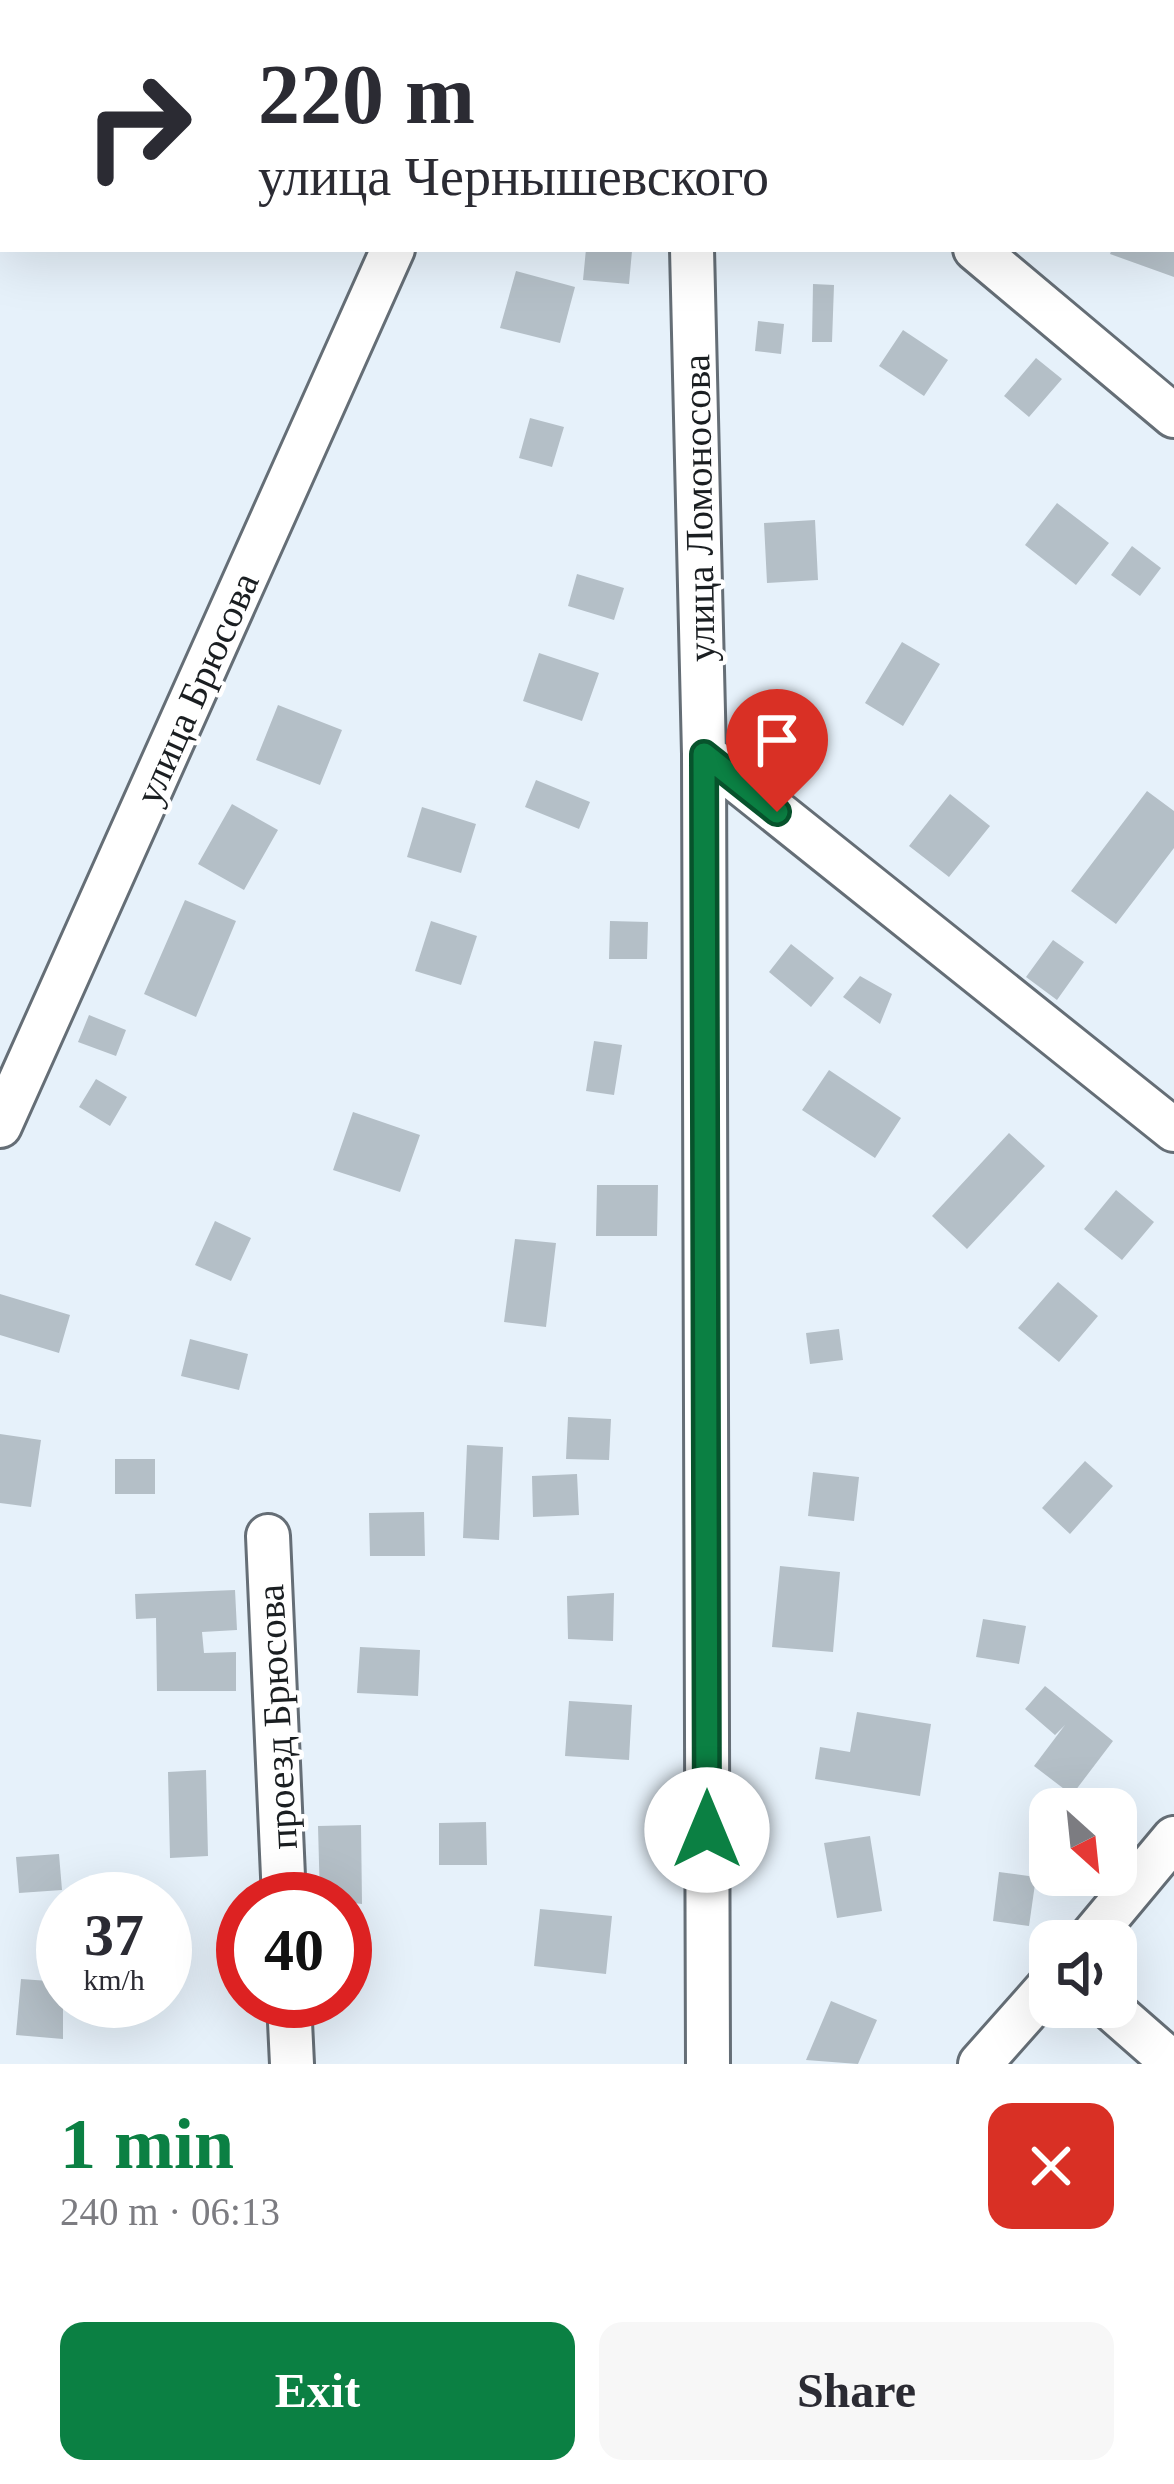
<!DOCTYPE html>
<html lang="en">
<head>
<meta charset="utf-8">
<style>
  body { margin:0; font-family:"Times New Roman",serif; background:#f7f7f7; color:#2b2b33; height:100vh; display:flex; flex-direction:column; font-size:45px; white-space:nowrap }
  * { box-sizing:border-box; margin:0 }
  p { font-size:39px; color:#7c7c81 }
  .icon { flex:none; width:66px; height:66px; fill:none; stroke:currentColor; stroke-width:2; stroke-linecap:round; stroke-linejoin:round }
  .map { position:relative; height:2064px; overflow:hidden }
  .sheet { display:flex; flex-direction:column; background:#fff; flex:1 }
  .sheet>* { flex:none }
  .top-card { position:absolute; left:0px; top:0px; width:1176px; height:252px; box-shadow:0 12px 48px #0002; background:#fff; color:#2b2b33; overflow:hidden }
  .needle { width:78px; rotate:153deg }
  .buttons { position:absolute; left:1029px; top:1788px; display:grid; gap:24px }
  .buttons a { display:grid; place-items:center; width:108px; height:108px; border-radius:24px; background:#fff; box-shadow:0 12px 48px #0002; font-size:60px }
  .speed { position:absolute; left:36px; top:1872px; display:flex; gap:24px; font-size:60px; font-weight:700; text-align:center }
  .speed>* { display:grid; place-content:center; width:156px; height:156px; border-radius:50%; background:#fff; box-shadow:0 12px 48px #0002; line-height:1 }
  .speed small { font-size:30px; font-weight:400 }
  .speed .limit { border:18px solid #d22; background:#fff; color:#111 }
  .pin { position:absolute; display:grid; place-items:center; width:102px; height:102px; color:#fff; margin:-123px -51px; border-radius:50% 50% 50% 0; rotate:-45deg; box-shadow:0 0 12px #0007 }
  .pin .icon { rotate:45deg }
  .me { position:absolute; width:132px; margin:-66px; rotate:0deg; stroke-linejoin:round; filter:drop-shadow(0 0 9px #0008) }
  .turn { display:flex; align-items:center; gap:42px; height:252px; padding:0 60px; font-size:54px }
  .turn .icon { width:156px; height:156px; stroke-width:2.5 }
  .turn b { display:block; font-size:84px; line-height:102px }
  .round { display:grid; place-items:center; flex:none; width:126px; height:126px; border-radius:24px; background:#f7f7f7 }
  .overview { display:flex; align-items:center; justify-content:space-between; height:204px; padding:0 60px }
  h1 { font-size:72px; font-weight:800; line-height:90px; color:#0b8043 }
  .primary-button { display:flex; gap:24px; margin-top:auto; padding:24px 60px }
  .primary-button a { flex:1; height:138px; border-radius:24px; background:#0b8043; color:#fff; font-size:48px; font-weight:800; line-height:138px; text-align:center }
  .primary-button a+a { background:#f7f7f7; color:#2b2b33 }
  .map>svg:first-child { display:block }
</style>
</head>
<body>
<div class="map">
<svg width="1174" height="2064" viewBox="0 0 1174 2064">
  <rect width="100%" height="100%" fill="#e6f1fa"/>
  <path fill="#b4bfc7" d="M586,249L632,251L629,284L583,280Z
    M1112,249H1174V277L1110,254Z
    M516,271L575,287L560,343L500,328Z
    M813,284L834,285L832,342H812Z
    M758,321L784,324L781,354L755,351Z
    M903,330L948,360L924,396L879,366Z
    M1036,358L1062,379L1029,417L1004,396Z
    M530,418L564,427L552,467L519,458Z
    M1057,503L1109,543L1076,585L1025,545Z
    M815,520L818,580L767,583L764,523Z
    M1132,546L1161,568L1140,596L1111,575Z
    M577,574L624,588L614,620L568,606Z
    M902,642L940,664L903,726L865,703Z
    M539,653L599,673L582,721L523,701Z
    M278,705L342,730L320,785L256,760Z
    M536,780L590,802L579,829L525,807Z
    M1147,791L1174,811V848L1116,924L1071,891Z
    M950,794L990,826L949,877L909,846Z
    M232,804L278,830L244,890L198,864Z
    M422,807L476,824L461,873L407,857Z
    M185,900L236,921L196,1017L144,994Z
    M431,921L477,936L461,985L415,971Z
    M610,921L648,922L647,959H609Z
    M1053,940L1084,962L1057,1000L1026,977Z
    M791,944L834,978L811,1007L769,972Z
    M860,976L892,994L880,1024L843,997Z
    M89,1015L126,1030L116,1056L78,1042Z
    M594,1041L622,1045L614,1095L586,1091Z
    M829,1070L901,1118L875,1158L802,1110Z
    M96,1079L127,1097L110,1126L79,1107Z
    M353,1112L420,1135L400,1192L333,1170Z
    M1009,1133L1045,1166L967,1249L932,1216Z
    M597,1185H658L657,1236H596Z
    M1116,1190L1154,1222L1122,1260L1084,1229Z
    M215,1221L251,1238L231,1281L195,1265Z
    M515,1239L556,1243L546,1327L504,1322Z
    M1058,1282L1098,1316L1059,1362L1018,1328Z
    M0,1294L70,1315L59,1353L0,1335Z
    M839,1329L843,1360L810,1364L806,1333Z
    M190,1339L248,1354L239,1390L181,1376Z
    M568,1417L611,1419L609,1460L566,1459Z
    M0,1434L41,1440L31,1507L0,1503Z
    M467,1445L503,1447L499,1540L463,1538Z
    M115,1459H155V1494H115Z
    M1085,1461L1113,1486L1070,1534L1042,1508Z
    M813,1472L859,1477L854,1521L808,1516Z
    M577,1474L579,1515L533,1517L532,1476Z
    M424,1512L425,1556H370L369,1513Z
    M780,1566L840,1572L833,1652L772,1647Z
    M235,1590L237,1630L202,1632L204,1653L236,1652V1691H157L156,1618L136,1619L135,1594Z
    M614,1593L613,1641L568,1639L567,1596Z
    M983,1619L1026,1626L1019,1664L976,1657Z
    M360,1647L420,1650L418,1696L357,1693Z
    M1045,1686L1113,1741L1072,1795L1034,1766L1065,1725L1055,1735L1025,1709Z
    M569,1701L632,1705L629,1760L565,1756Z
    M857,1712L931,1724L920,1796L815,1779L820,1747L850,1752Z
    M206,1770L208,1856L170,1858L168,1772Z
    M486,1822L487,1865H439V1823Z
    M361,1825L362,1904L320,1899L318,1826Z
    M870,1836L882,1911L837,1918L824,1843Z
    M59,1854L62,1890L19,1893L16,1857Z
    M999,1872L1036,1877L1029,1926L993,1921Z
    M540,1909L612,1916L606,1974L534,1966Z
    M21,1979L63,1982V2039L16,2035Z
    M831,2001L877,2020L858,2064L806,2060Z"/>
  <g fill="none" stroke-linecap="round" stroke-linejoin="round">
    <defs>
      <path id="minor" d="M1043,0L1048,3
        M503,3L504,0
        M686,3V0
        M1173,68L1174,69
        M692,249L704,754L708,2064
        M975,249L1174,416
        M704,754L1174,1130
        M0,1126L393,249
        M268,1536L284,1899
        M1088,1941L1174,1838
        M289,2001L292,2064
        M1109,2007L1174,2064
        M980,2064L1050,1985"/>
    </defs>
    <use href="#minor" stroke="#656e76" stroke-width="48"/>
    <use href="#minor" stroke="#fff" stroke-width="42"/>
  </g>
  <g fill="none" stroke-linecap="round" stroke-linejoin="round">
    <defs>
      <path id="route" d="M707,1830L704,754L777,812"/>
    </defs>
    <use href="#route" stroke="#07532c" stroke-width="30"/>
    <use href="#route" stroke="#0b8043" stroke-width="21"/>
  </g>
  <g text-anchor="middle" stroke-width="9" stroke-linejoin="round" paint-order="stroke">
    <g font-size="39" fill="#1a1e21" stroke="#fff">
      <text transform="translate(698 508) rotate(-91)" y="14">улица Ломоносова</text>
      <text transform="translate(196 688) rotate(-66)" y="14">улица Брюсова</text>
      <text transform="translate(276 1717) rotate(-93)" y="14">проезд Брюсова</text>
    </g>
  </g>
</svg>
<div class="buttons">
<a><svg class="needle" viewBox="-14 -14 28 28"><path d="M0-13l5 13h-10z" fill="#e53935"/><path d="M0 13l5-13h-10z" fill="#7c7c81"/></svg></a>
<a><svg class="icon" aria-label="sound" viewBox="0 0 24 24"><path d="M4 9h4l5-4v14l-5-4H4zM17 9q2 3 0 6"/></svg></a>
</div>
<div class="speed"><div>37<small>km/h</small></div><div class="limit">40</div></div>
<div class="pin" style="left:777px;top:812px;background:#d93025"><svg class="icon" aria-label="arrive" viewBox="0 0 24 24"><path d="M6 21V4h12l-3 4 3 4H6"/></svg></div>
<svg class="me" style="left:707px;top:1830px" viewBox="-20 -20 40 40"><circle r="19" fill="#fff"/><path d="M0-13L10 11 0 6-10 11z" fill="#0b8043"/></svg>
<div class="top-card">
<div class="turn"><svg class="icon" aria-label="right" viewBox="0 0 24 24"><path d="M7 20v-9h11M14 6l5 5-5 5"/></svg><div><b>220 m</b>улица Чернышевского</div></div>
</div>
</div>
<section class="sheet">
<div class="overview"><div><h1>1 min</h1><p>240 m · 06:13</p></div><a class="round" style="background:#d93025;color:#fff"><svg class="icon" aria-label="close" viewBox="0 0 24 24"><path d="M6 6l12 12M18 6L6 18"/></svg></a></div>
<div class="primary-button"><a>Exit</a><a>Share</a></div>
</section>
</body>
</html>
